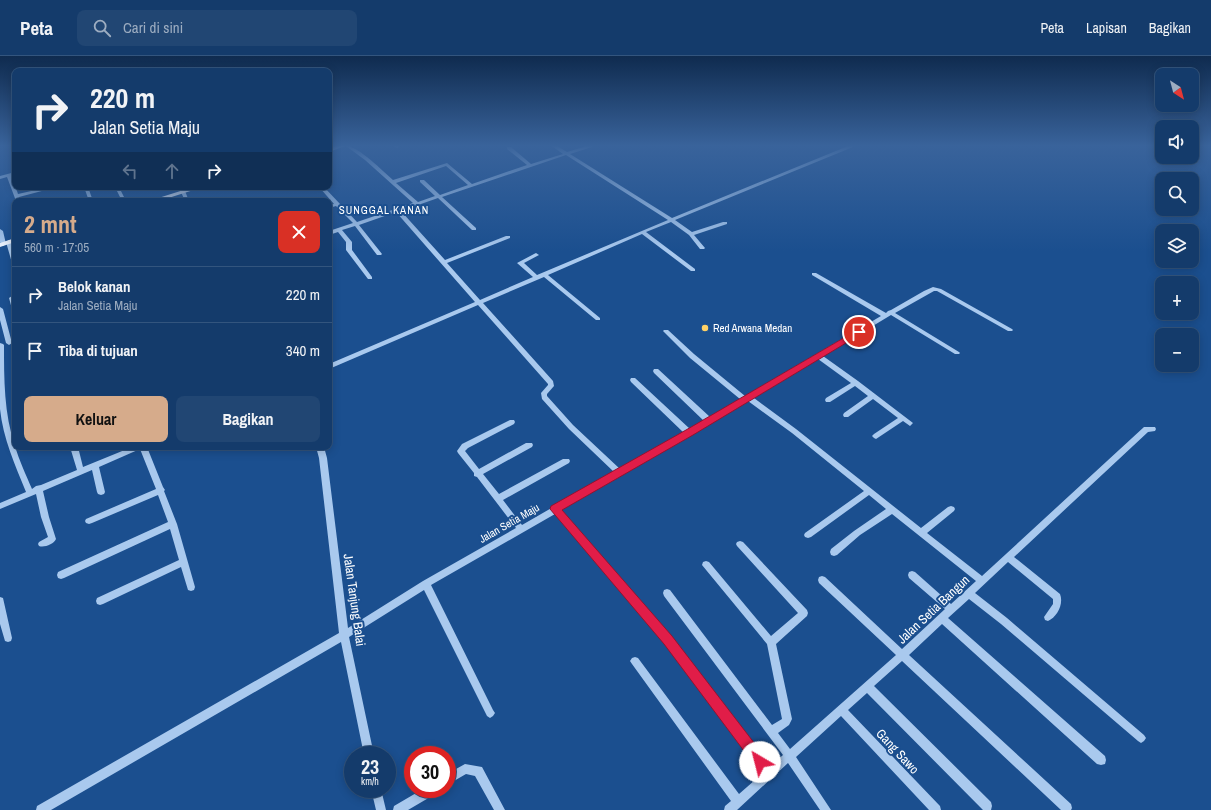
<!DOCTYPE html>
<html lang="id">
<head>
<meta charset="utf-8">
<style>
  body { margin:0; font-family:"Archivo Narrow",sans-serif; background:#214673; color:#f1f3f6; height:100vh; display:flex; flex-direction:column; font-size:15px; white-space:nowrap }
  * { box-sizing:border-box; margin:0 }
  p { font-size:13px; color:#9dadc1 }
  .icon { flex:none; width:22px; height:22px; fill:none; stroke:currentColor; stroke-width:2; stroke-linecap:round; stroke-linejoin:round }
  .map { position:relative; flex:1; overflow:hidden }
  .side { position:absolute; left:12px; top:142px; width:320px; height:252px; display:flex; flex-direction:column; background:#143b6b; border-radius:8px; box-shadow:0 2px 10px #0003,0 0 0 1px #33557e }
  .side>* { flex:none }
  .hud { position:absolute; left:12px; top:12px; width:320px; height:122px; border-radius:8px; box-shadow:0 2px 10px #0003,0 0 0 1px #33557e; background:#143b6b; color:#f1f3f6; overflow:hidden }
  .needle { width:26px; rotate:144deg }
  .fabs { position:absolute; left:1155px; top:12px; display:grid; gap:8px }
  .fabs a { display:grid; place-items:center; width:44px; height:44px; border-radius:8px; background:#143b6b; box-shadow:0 2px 10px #0003,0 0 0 1px #33557e; font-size:20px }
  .speed { position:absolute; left:344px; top:690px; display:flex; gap:8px; font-size:20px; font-weight:700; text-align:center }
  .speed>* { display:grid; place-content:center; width:52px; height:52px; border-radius:50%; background:#143b6b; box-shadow:0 2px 10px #0003,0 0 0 1px #33557e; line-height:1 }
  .speed small { font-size:10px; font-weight:400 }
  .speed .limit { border:6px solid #d22; background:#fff; color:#111 }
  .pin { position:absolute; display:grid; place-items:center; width:34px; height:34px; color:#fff; margin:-17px; border:2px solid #fff; border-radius:50%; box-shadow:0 1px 4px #0007 }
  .me { position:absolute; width:44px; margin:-22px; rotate:323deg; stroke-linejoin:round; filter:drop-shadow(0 0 3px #0008) }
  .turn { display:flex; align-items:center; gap:14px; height:84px; padding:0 12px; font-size:18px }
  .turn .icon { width:52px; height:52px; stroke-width:2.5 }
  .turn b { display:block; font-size:28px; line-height:34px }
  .lanes { display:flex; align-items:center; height:38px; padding:0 12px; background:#0003; justify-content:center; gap:20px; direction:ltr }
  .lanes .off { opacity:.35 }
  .round { display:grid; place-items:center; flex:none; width:42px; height:42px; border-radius:8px; background:#214673 }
  .summary { display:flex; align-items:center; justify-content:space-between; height:68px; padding:0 12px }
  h1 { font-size:24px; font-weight:700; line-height:30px; color:#d6ab8b }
  .button { display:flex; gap:8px; margin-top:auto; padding:8px 12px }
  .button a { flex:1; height:46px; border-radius:8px; background:#d6ab8b; color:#111; font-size:16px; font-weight:700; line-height:46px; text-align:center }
  .button a+a { background:#214673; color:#f1f3f6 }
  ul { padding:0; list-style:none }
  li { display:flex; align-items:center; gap:12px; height:56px; padding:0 12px; border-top:1px solid #33557e }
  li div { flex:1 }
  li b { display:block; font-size:15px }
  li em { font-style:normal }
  header { display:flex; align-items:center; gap:24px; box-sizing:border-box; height:56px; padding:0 20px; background:#143b6b; border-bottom:1px solid #33557e }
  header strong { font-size:19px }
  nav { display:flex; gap:22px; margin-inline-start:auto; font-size:14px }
  .search { width:280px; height:36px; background:#214673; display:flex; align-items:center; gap:10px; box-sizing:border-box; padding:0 14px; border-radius:8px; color:#9dadc1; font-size:15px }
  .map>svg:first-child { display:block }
</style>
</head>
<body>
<header>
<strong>Peta</strong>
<div class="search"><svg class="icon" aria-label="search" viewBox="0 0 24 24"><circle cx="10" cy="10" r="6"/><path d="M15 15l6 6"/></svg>Cari di sini</div>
<nav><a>Peta</a><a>Lapisan</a><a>Bagikan</a></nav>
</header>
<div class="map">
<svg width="1211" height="754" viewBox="0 0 1211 754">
  <rect width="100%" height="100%" fill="#1b4f8f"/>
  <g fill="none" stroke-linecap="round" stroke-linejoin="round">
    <path fill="#a9c9ee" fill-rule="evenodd" d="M346,90C357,89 384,116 393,124L447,107L472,128L527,109L507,93V91H511L531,108L563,98L552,90H557L567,96L587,90H592V91L570,98L672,162L848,90H853V91L675,164L692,176L723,166H727V168L694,179L705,192L704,193H700L689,179L671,166L646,176L695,213V215H691L642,178L548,219L600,262V264H596L544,221L483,247L553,325L554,330L547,338V340L573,369L620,413L684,377L631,326L630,324L631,322H635L690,373L704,365L654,317L653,315L654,313H658L710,361L740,343L690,302L663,275L664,274H668L694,298L745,340L881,260L812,219V217H816L886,257L888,255L891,254L924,235L933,231L941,233L1012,273L1013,274L1012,275H1008L937,235H934L895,257L959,296L960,297L959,298H955L891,259L823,300L858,325L913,367L910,370L903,365L876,383L874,382L872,380L874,378L898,362L873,343L848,361H844L843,359L844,357L868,340L855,330L830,346H826L825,344L826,342L851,327L818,303L754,342L796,373L921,472L948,451L951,450L954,451L955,453L954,455L927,477L982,520L1144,371H1155L1156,373L1155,375L1148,376L1014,501L1060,538C1064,548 1057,561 1048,565L1045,564L1044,561L1053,548V543L1008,506L975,537L1007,562L1144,679L1146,682L1144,685L1141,687L1138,685L1001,568L969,543L948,562L1105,700L1106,704L1105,708L1101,709L1097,708L942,568L909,599L1071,748L1072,752L1071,754H1061L902,605L874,630L991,746L992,750L991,754H983L867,637L848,654L940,750L941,754H929L841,660L796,701L831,754H820L788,707L737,754H724L725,750L731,745L632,608L630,605L632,602L635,601L638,602L739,738L763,717L665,587L555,458L431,529L493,654L495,657L493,660L490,662L487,660L424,534L349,581L374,699H364L341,586L51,754H36L37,750L339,577L319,402L316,391H324L327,402L348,572L423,525L516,472L477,421L474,420V417L458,397L457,395L462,388L510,364H514L515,366L514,368L468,392L465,395L479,413L526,387H532L533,389L532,391L483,418L499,438L563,403H569L570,405L569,407L503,444L522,469L614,416L569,373L542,343L541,337L548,329V328L478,249L329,313V308L475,246L396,156L359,169L382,198L381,199H377L355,170L342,174L352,186V194L372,221V223H368L346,194V186L338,176L329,179V175L353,167L336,150L329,152V149L334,148L319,131H324L357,166L413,147L365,104ZM566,99L668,164L537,219L524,207L539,199L536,197L534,198L517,207L533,221L480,244L447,207L510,182V180H506L445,204L401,155L438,142L472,174H476V172L442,141ZM446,110L468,129L440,139L424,124H420V126L435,140L418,146L396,127ZM748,345L792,377L864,435L805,477L804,479L805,481L808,482L811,481L869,439L886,453L854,475L831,493L830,496L831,499L834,500L837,499L860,479L892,458L976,525L951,548L915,516L912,515L909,516L908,519L909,522L945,553L902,593L825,521L822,520L819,521L818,524L819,527L896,599L790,693L778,677L789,669L792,663L776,588L807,560L808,557L807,554L743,486L740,485L737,486L736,488L737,490L798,557L771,580L709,506L706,505L703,506L702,509L767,588L782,663L772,669L670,534L667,533L664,534L663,537L664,540L783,699L770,710L671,581L561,454Z
      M393,90H398L399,91L397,92Z
      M15,116V119L12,120L18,138L49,131H57L19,141L20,145H16L7,121L0,123V120Z
      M84,131H88L93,145H89Z
      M115,131H119L126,145H122Z
      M265,131H269L270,133L266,134Z
      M181,135H185L189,145H185L181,136Z
      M0,173L3,175L6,188L3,190L1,189L0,186Z
      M9,184L12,186L15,198V209L12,207L6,186Z
      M12,240L15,242V255L12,253L9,242Z
      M0,251L3,253L12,287L9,289L6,287L0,264Z
      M0,287L3,288L4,289C4,323 4,358 15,390C19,404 26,419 32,433L36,430L41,429L77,414L70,391H78L83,411L132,391H147L163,431L165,434L164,435L177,468L195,531L194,534L191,535L188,534L181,511L103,548L100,549L97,548L96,545L97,542L179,504L170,473L64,522L61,523L58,522L57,519L58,516L168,466L158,439L92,467L89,468L86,467L85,465L86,463L156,433L140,393L99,411L105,436L104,438L101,439L98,438L97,436L92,414L43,435L49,461L56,483C54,488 44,492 39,490L38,488L39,486L48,481L41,461L36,438L0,453V447L26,436C15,409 3,382 0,353C0,331 0,309 0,287Z
      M0,541L3,542L12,582L11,585L8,586L5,585L0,568Z
      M465,708L482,711L505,754H494L475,720L466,718L447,729V718Z
      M371,733H381L386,754H376Z
      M423,733H438L437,737L408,754H393L394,750Z"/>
    <path fill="#f0f6ff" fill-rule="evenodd" d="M336,90H345L329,96V92Z
      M193,131H203L159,145H149Z
      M15,182V186L0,191V187Z"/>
  </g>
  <linearGradient id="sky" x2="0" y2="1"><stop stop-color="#0f2b4f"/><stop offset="0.46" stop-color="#39639b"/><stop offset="1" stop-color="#39639b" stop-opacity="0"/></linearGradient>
  <rect width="1211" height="195" fill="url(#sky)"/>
  <path fill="#e11d48" stroke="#92132f" d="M859,273L861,274V278L693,379L562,454L672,580L765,701L767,706L765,711L760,713L756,711L664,588L550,453L551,450L686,374Z"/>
  <circle fill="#ffd166" stroke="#1b4f8f" stroke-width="1.5" cx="705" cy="272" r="4"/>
  <g text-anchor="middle" stroke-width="4" stroke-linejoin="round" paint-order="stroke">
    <g font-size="11" letter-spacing="1" fill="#fff" stroke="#1b4f8f">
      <text x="384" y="158">SUNGGAL KANAN</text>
    </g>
    <g font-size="11" fill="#fff" stroke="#1b4f8f" text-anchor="start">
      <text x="713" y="276">Red Arwana Medan</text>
    </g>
    <g font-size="11" fill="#fff" stroke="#1b4f8f">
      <text transform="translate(509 467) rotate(-30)" y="4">Jalan Setia Maju</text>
    </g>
    <g font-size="13" fill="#fff" stroke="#1b4f8f">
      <text transform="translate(355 544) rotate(82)" y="5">Jalan Tanjung Balai</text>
      <text transform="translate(933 553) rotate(-43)" y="5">Jalan Setia Bangun</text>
      <text transform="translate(898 695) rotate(47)" y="5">Gang Sawo</text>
    </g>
  </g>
</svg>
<div class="fabs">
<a><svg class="needle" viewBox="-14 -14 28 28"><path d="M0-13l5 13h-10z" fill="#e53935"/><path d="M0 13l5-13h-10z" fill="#9dadc1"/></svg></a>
<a><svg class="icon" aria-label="sound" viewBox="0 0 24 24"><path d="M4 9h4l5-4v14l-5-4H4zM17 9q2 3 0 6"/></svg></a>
<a><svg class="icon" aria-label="search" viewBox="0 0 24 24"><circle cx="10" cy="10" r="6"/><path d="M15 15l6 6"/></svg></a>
<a><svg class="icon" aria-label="layers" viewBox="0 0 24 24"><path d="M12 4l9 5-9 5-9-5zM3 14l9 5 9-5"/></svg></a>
<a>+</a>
<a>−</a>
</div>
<div class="speed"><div>23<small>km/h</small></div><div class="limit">30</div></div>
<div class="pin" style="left:859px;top:276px;background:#d93025"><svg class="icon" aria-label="arrive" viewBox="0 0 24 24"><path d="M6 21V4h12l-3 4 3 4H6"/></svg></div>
<svg class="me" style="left:760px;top:706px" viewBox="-20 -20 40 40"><circle r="19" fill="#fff"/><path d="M0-13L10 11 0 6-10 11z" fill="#e11d48"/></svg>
<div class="hud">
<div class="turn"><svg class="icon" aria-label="right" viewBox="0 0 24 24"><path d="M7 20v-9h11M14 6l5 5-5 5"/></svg><div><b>220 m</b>Jalan Setia Maju</div></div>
<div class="lanes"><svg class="icon off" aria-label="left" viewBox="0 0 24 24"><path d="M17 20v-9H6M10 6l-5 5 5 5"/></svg><svg class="icon off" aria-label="ahead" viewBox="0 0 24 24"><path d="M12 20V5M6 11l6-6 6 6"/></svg><svg class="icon" aria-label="right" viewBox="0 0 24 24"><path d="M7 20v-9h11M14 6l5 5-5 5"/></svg></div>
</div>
<section class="side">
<div class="summary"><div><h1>2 mnt</h1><p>560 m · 17:05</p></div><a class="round" style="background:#d93025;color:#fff"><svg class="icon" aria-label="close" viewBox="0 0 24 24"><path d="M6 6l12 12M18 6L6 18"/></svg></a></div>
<ul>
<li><svg class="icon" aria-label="right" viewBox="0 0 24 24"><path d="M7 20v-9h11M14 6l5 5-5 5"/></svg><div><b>Belok kanan</b><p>Jalan Setia Maju</p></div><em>220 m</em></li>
<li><svg class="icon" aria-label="arrive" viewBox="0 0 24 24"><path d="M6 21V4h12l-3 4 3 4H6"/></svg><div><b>Tiba di tujuan</b></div><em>340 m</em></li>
</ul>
<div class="button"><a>Keluar</a><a>Bagikan</a></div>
</section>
</div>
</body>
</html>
